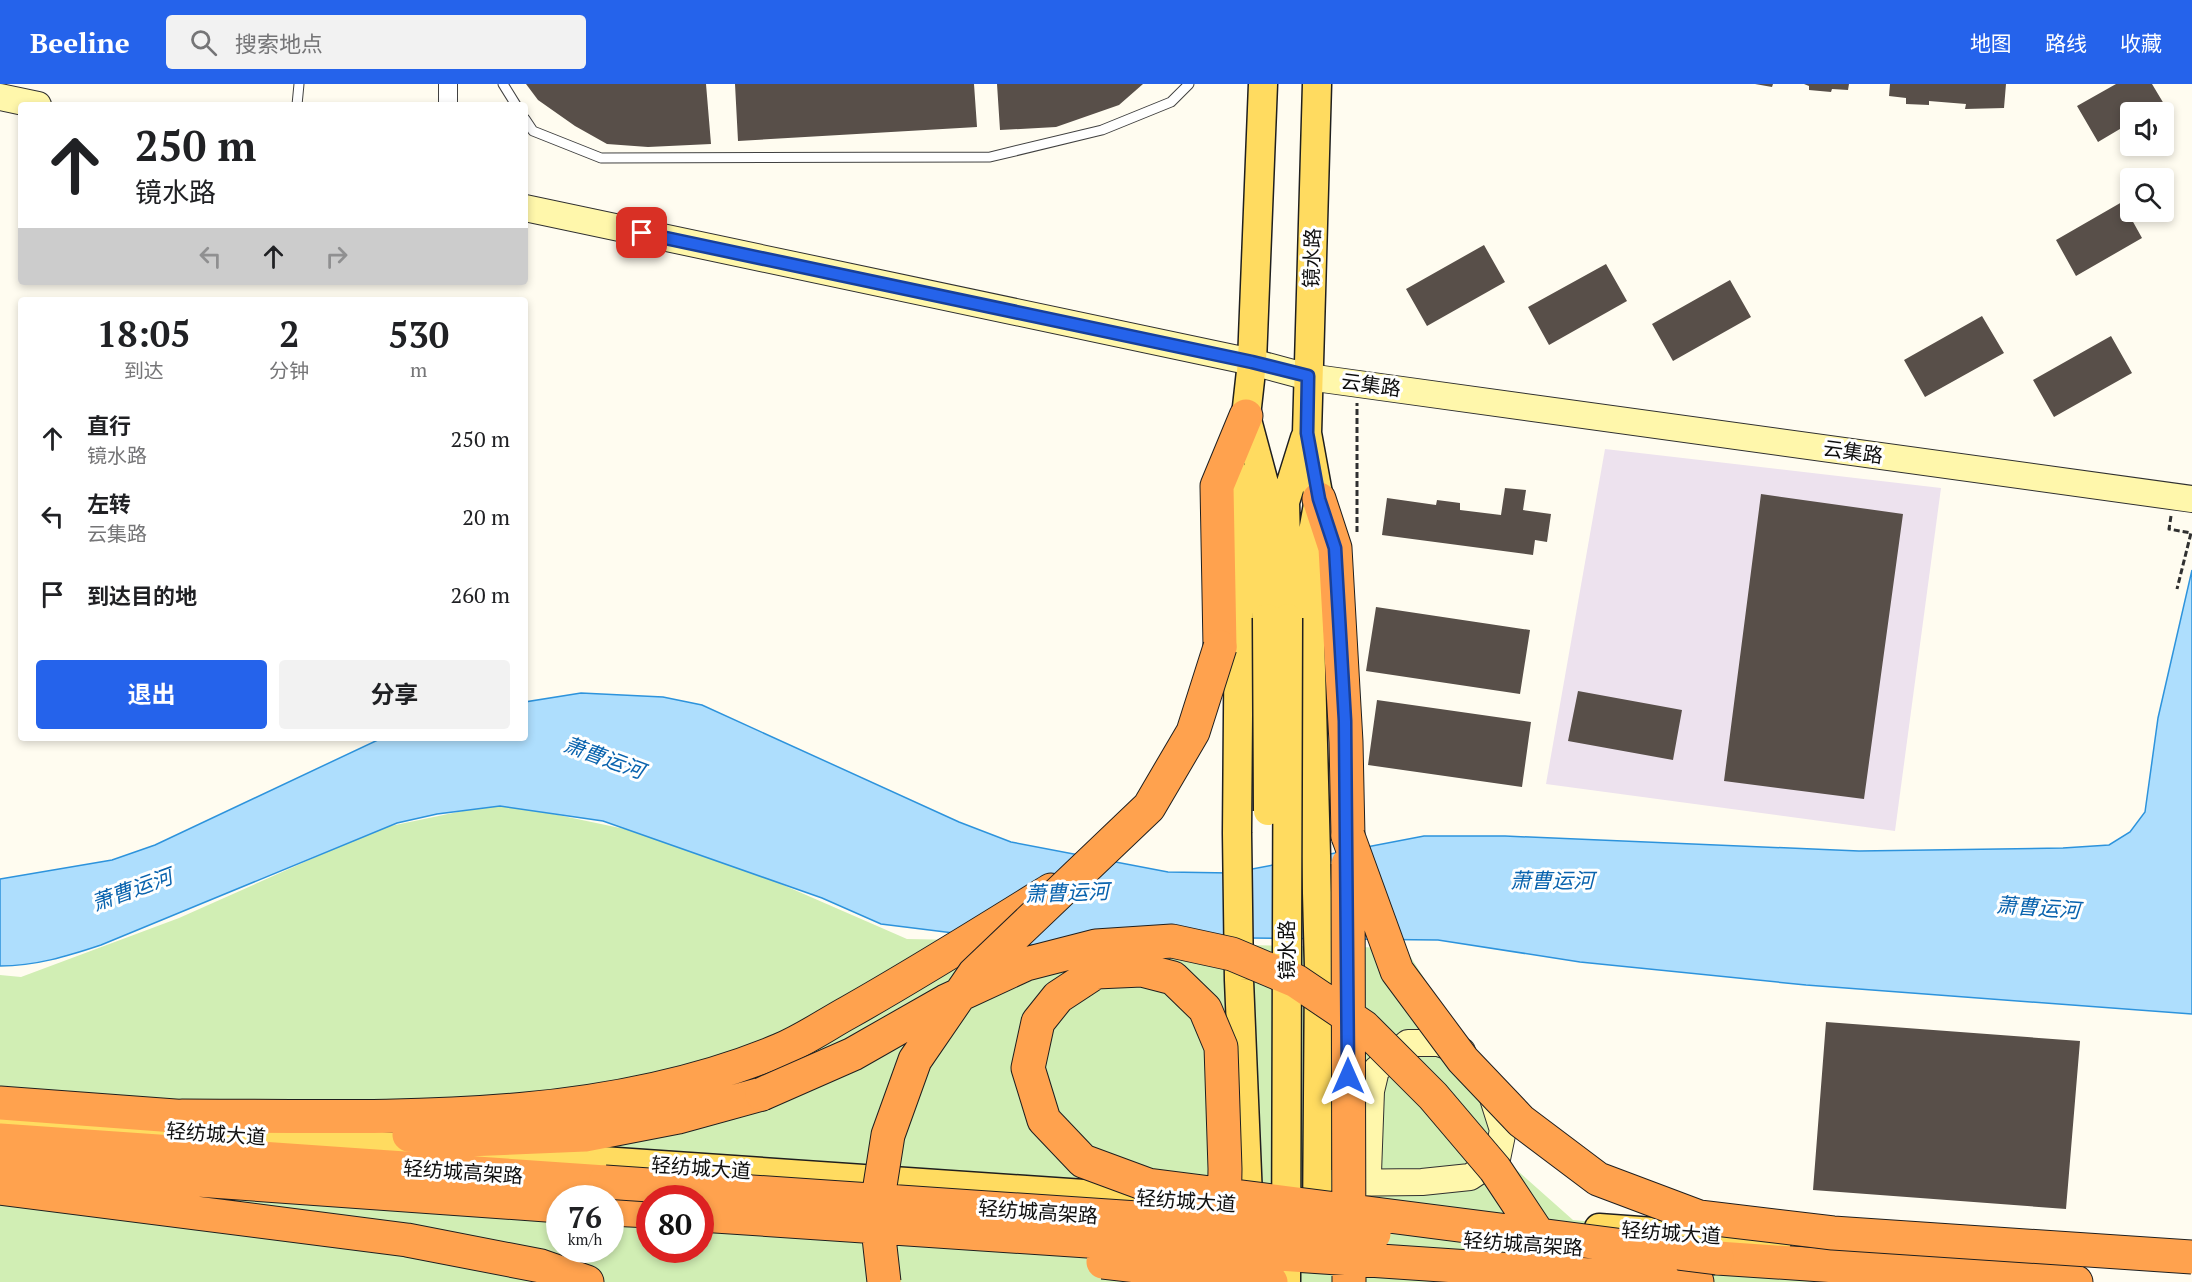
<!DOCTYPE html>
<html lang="zh">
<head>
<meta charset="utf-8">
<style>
  body { margin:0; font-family:"PT Serif","Noto Sans SC",serif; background:#f2f2f2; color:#202124; height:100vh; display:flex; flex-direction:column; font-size:22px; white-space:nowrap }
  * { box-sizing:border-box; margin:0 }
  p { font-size:20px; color:#757577 }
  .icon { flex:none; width:33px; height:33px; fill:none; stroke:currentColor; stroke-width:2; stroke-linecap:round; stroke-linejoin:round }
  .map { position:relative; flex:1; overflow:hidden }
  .panel { position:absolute; left:18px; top:213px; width:510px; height:444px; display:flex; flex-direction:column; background:#fff; border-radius:6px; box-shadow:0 3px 9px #0003 }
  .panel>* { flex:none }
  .banner { position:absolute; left:18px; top:18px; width:510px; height:183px; border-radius:6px; box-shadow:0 3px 9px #0003; background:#fff; color:#202124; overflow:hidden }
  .tools { position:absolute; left:2120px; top:18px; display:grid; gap:12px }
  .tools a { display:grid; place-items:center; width:54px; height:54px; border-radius:6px; background:#fff; box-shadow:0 3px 9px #0003; font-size:30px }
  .speed { position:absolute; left:546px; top:1101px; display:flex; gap:12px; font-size:30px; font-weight:700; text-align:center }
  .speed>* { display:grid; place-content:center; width:78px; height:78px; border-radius:50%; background:#fff; box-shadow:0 3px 9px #0003; line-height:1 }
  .speed small { font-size:15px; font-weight:400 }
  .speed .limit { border:9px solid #d22; background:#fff; color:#111 }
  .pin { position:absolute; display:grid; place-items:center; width:51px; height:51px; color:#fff; margin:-26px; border-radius:12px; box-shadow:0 3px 9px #0006 }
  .me { position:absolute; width:66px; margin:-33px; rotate:0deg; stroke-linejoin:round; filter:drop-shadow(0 0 4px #0008) }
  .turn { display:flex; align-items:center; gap:21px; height:126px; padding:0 18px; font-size:27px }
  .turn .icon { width:78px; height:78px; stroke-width:2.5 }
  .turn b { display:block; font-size:42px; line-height:51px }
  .lanes { display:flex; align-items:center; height:57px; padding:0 18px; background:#0003; justify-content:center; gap:30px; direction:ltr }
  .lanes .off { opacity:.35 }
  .eta { display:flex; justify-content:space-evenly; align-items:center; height:102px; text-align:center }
  .eta b { font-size:36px; font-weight:700; line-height:42px }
  .primary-button { display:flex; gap:12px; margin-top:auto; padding:12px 18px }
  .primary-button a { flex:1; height:69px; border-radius:6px; background:#2563eb; color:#fff; font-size:24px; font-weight:700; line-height:69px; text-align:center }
  .primary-button a+a { background:#f2f2f2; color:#202124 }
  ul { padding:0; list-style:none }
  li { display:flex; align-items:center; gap:18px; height:78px; padding:0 18px }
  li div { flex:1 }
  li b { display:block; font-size:22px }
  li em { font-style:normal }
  header { display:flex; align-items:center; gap:36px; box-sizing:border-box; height:84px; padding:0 30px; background:#2563eb; color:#fff }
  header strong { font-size:28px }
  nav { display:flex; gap:33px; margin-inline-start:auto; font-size:21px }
  .search { width:420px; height:54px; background:#f2f2f2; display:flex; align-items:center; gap:15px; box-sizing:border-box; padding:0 21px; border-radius:6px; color:#757577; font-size:22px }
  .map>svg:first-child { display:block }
</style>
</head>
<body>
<header>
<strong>Beeline</strong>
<div class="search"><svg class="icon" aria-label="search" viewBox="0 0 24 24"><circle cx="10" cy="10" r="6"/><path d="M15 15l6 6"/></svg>搜索地点</div>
<nav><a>地图</a><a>路线</a><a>收藏</a></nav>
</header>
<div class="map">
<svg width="2192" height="1198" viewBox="0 0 2192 1198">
  <rect width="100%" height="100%" fill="#fffcf0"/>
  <path fill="#ede2ee" d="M1605,365L1941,404L1895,747L1546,700Z"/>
  <path fill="#d1eeb4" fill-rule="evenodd" d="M501,719L682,757L907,855L1405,864L1446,929L1505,1010L1510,1080L1573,1136L1942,1171L1940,1198H0V891L21,893L179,834L381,744ZM560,1114H610V1166H560ZM650,1114H700V1166H650Z"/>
  <path fill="#aedefd" stroke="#2d93dc" stroke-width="1.5" d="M2192,486V930L1806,901L1580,878L1438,856L1160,853L1030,861L1018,857L881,840L822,814L603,737L500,722L437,730L397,739L101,861C68,872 36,882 0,882V795L112,776L155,761L382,654H525V618L581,609L663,613L702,621L959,738L1011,758L1168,788L1231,789L1424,752H1505L1859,767L2063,764L2109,761L2130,748L2145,728L2158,634Z"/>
  <path fill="#584f49" d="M526,0H706L711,60L648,63L607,60L575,42L538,16Z
    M735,0H974L977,43L738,57Z
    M997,0H1143L1119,21L1056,43L1000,46Z
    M1755,0H1773L1772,3Z
    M1804,0H1849L1848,6L1832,5L1831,8L1809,6V2Z
    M1890,0H2006L2004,24L1965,25L1966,20L1929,17V21L1906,20V14L1889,12Z
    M2116,0H2152L2164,20L2148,28H2130V39L2098,58L2077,22Z
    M2122,118L2142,154L2076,192L2056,156Z
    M1484,161L1505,198L1427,242L1406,205Z
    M1606,180L1627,217L1549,261L1528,223Z
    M1730,196L1751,233L1673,277L1652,240Z
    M1982,232L2004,269L1925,313L1904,276Z
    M2111,252L2132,289L2054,333L2033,296Z
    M1505,404L1526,406L1523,426L1551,430L1547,458L1535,456L1533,471L1382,451L1387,414L1436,421L1437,416L1460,419V426L1501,431Z
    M1761,410L1903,430L1864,715L1724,697Z
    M1376,523L1530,546L1520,610L1366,587Z
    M1578,607L1682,626L1673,676L1568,657Z
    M1377,616L1531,638L1522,703L1368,681Z
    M1826,938L2080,957L2066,1125L1813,1106Z"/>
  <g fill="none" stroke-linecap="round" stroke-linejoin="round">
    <defs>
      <path id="lane" d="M503,0L516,21
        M297,21L299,0
        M525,35L533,47L601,74L990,73L1102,46L1171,18L1189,0"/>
      <path id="street" d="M448,0V21"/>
      <path id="secondary" d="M0,13L38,21
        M525,124L1252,278L1308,293L2192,415
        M1368,1089L1371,1007L1376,986L1408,959H1438L1462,967
        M1330,1099L1422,1098L1470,1093L1497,1075L1503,1046L1491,1008"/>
      <path id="primary" d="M1263,0L1252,278L1246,332L1265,403L1267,534
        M1317,0L1307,349L1319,415L1308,475L1319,883L1317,1144
        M1226,377L1240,401L1237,749L1239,896L1249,1137
        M1288,534L1285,418L1305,354
        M0,1039L134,1045L1172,1116
        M1599,1144L1777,1157"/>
      <path id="highway" d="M1319,415L1335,464L1346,658L1348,752
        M1220,563L1217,402L1246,332
        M0,1019L202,1034
        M182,1032C381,1032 593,1044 780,966C804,956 827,940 849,928C918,889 985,847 1051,806
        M409,1051L467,1056L585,1051L678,1033L762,1010
        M0,1056L605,1098
        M0,1082L560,1122
        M0,1104L407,1156L541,1182L587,1198
        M610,1125L650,1127
        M1717,1174L2076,1198
        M1664,1196L1697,1198"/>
    </defs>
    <use href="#lane" stroke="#414141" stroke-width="11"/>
    <use href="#street" stroke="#414141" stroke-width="20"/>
    <use href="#secondary" stroke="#303030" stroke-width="28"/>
    <use href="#primary" stroke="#1f1f1f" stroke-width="31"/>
    <use href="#highway" stroke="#1f1f1f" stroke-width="35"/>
    <path stroke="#303030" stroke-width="3" stroke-dasharray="6 3" stroke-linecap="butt" d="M2171,432L2169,445L2191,449L2177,505
      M1357,448V319"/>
    <use href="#lane" stroke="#fff" stroke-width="9"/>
    <use href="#street" stroke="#fff" stroke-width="18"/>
    <use href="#secondary" stroke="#fff7ab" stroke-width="26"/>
    <use href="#primary" stroke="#ffdb60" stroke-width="28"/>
    <use href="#highway" stroke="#ffa24e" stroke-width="33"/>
    <defs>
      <path id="primary-bridge" d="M1267,534L1268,727
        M1286,1198L1288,534"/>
      <path id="highway-bridge" d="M1348,752L1397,887L1463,976L1521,1037L1598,1095L1699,1133L1833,1149L2192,1173
        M1348,780L1349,1198
        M762,1010L853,970L946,917L1026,880L1096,862L1172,857L1232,870L1296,897L1364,943L1433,1012L1495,1085L1570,1198
        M605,1098L1374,1150
        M700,1131L1664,1196
        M1103,1178L1271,1198
        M884,1198L876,1127L888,1051L915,976L974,890L1149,723L1193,648L1220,563
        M1223,1198L1225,1085L1221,963L1205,925L1173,894L1142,886L1096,888L1058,913L1038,938L1028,984L1044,1036L1083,1077L1148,1101L1717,1174"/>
    </defs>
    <use href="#primary-bridge" stroke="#1f1f1f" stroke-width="31" stroke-linecap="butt"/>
    <use href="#highway-bridge" stroke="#1f1f1f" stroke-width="35" stroke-linecap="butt"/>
    <use href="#primary-bridge" stroke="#ffdb60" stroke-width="28"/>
    <use href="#highway-bridge" stroke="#ffa24e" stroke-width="33"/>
  </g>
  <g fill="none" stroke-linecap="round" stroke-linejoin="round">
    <defs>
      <path id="route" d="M642,149L1252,278L1308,292L1307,349L1319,415L1335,464L1345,637L1348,992"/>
    </defs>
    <use href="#route" stroke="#184099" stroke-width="15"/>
    <use href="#route" stroke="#2563eb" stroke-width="10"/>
  </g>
  <g text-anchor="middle" stroke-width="6" stroke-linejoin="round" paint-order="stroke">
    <g font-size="20" fill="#0e0e0e" stroke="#fff">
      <text transform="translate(1312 174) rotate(-88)" y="7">镜水路</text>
      <text transform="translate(1371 301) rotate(8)" y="7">云集路</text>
      <text transform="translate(1853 368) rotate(8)" y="7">云集路</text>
      <text transform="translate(1287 866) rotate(-90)" y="7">镜水路</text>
      <text transform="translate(216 1050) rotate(4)" y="7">轻纺城大道</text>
      <text transform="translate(701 1084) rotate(4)" y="7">轻纺城大道</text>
      <text transform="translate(463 1088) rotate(4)" y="7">轻纺城高架路</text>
      <text transform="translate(1186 1117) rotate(4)" y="7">轻纺城大道</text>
      <text transform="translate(1038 1128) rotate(4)" y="7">轻纺城高架路</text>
      <text transform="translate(1671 1149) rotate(4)" y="7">轻纺城大道</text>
      <text transform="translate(1523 1160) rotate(4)" y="7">轻纺城高架路</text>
    </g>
    <g font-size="21" font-style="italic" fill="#0963ae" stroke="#fff">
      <text transform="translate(604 674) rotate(20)" y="7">萧曹运河</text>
      <text x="1552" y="804">萧曹运河</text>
      <text transform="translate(132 806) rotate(-20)" y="7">萧曹运河</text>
      <text transform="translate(1067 809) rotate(-2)" y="7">萧曹运河</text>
      <text transform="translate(2038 824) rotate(4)" y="7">萧曹运河</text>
    </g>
  </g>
</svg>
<div class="tools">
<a><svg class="icon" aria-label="sound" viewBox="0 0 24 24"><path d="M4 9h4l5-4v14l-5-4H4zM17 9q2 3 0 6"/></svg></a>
<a><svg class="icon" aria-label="search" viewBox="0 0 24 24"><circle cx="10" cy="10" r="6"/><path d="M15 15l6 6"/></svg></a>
</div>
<div class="speed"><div>76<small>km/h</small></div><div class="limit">80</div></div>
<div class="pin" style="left:642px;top:149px;background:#d93025"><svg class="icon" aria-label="arrive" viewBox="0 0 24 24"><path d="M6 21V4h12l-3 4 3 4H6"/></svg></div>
<svg class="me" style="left:1348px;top:992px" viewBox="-20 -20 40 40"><path d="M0-17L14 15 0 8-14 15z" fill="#2563eb" stroke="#fff" stroke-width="4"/></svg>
<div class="banner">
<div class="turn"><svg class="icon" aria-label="ahead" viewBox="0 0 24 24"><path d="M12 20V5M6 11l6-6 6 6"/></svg><div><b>250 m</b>镜水路</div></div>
<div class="lanes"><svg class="icon off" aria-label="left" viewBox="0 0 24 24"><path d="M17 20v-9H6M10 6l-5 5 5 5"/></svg><svg class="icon" aria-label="ahead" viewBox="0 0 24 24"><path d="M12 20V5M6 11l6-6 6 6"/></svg><svg class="icon off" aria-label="right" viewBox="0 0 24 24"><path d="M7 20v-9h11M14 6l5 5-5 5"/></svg></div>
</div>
<section class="panel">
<div class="eta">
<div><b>18:05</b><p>到达</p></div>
<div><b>2</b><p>分钟</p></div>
<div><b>530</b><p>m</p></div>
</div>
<ul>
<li><svg class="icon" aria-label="ahead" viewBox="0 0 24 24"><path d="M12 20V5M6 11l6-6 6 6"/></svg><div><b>直行</b><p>镜水路</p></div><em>250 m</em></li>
<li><svg class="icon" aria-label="left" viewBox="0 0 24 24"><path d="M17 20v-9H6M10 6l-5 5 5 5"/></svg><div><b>左转</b><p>云集路</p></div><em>20 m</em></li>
<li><svg class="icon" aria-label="arrive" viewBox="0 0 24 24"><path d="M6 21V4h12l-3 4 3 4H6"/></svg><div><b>到达目的地</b></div><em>260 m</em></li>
</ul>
<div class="primary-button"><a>退出</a><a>分享</a></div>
</section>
</div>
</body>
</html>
